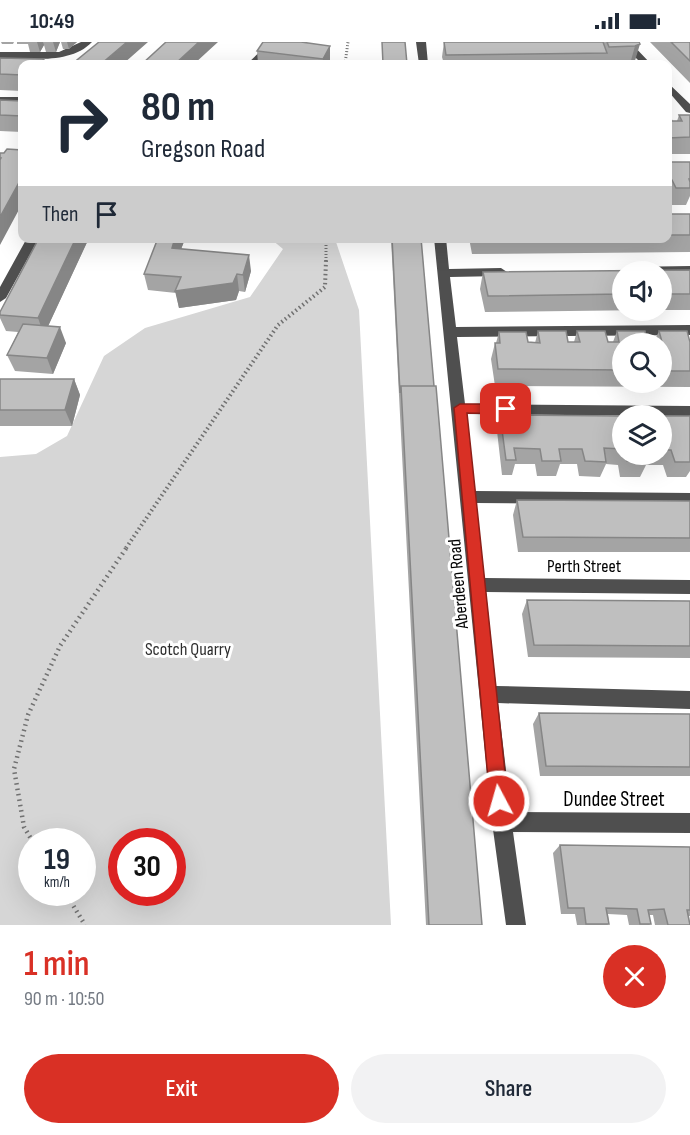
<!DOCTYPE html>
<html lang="en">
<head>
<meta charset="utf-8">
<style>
  body { margin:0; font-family:"Sofia Sans Condensed",sans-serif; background:#f2f2f3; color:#1f2937; height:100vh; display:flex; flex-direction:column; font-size:22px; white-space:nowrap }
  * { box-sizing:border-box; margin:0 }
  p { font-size:20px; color:#747a83 }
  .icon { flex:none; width:33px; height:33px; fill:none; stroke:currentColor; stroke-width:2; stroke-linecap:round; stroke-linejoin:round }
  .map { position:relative; height:883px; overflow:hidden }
  .panel { display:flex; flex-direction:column; background:#fff; flex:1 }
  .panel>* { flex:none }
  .guide { position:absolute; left:18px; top:18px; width:654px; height:183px; border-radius:12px; box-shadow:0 6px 24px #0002; background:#fff; color:#1f2937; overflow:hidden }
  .controls { position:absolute; left:612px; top:219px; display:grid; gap:12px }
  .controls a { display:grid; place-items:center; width:60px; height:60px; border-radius:50%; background:#fff; box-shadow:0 6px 24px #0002; font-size:30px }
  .speed { position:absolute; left:18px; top:786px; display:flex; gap:12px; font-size:30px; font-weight:700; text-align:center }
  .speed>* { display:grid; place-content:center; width:78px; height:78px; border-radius:50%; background:#fff; box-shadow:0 6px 24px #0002; line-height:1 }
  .speed small { font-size:15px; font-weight:400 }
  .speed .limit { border:9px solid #d22; background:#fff; color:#111 }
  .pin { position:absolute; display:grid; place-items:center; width:51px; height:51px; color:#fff; margin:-26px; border-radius:12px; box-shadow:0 3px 9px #0006 }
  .me { position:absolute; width:66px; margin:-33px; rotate:354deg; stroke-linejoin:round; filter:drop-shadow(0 0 4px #0008) }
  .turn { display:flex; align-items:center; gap:21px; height:126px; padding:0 24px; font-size:27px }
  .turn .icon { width:78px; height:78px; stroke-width:2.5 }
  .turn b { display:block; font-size:42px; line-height:51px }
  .then { display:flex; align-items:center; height:57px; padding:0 24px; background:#0003; gap:12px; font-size:22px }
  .round { display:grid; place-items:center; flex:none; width:63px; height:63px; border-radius:32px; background:#f2f2f3 }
  .headline { display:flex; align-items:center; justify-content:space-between; height:102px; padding:0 24px }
  h1 { font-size:36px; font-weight:600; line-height:45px; color:#d93025 }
  .primary-button { display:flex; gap:12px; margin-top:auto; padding:12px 24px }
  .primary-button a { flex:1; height:69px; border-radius:36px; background:#d93025; color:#fff; font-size:24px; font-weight:600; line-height:69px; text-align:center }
  .primary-button a+a { background:#f2f2f3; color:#1f2937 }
  .status { display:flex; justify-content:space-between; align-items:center; height:42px; padding:0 30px; background:#fff; direction:ltr }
  .status svg { height:16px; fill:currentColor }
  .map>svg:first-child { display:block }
</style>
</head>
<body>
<div class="status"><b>10:49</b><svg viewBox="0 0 49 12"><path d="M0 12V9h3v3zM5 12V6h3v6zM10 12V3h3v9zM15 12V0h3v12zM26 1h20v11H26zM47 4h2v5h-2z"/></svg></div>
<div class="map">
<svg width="690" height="883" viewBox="0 0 690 883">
  <rect width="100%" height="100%" fill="#fff"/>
  <path fill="#d6d6d6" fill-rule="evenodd" d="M271,197H335L359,268L391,883H0V415L36,412L67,394L104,314L145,286L250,255L283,207ZM32,800H82V850H32ZM122,800H172V850H122Z"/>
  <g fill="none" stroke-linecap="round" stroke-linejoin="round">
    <path stroke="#717171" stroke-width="3" stroke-dasharray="1 2" stroke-linecap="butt" d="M345,22L348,0
      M326,219V196"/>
    <path stroke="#717171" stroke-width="4" stroke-dasharray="1.5 3" stroke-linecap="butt" d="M126,506L278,283L325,245L326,218"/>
    <path stroke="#717171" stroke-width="4.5" stroke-dasharray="1.5 4" stroke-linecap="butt" d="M33,800L24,785L14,727L28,673L60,604L127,505
      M65,850L85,883"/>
    <path fill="#4f4f4f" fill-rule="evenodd" d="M81,0H92C70,23 29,16 0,16V10H59Z
      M270,0H280L256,22H247Z
      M416,0H426L428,22H419Z
      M620,0H630L651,22H642Z
      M668,41L690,62V71L686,70L668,49Z
      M0,55H22V61H0Z
      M27,196H39L6,256L0,260V245Z
      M434,196H446L449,227L501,226L507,230L501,234L450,235L456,285L690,283V293L457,295L465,362L690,364V374L466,372L474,449L690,451V463L476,461L484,536L690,538V552L486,550L496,644L690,649V667L498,661L511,770L690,771V791L513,790L526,883H506L492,780Z
      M690,224V232H662V230H622V232L621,229L627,225Z"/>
  </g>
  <path fill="#a4a4a4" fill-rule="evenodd" d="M1,0H14L13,2H2Z
    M17,0H60L56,10H46L44,3L40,10H30L28,2H17Z
    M61,0H77L69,7H63Z
    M444,0H639L634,22H444L442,15Z
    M650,0H690V41Z
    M330,4V20L329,22H258L257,9Z
    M0,16L44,17L46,22H22V49L0,48Z
    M0,58L22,59V90L0,89Z
    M668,73L672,79H677L679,73H690V112H668Z
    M668,120H690V154L686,163H670L668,158Z
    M668,172H690V210L472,212L469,196H668Z
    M39,196H89L48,284L66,301L53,332L15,329L7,313L18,290L6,289L0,276V270Z
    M391,196H421L482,883H426Z
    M185,197L181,207L251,229L245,250L239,249L236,258L179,266L176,251L148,248L144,232Z
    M690,228V268H662V230H622V268H650L485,270L480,247L483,230Z
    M538,289L568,300H574L577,289L608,300H613L617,289L647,300H654L659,289L690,300V345L495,344L491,317L495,301H496L499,290L528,300L535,301ZM622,302H662V340H622Z
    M0,337H74L80,353L72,384H0Z
    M500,373L622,374V412H662V374H690V429L686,435H667L663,423H646L640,435H620L618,423L606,422L600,435L579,434L577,422H560L556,434H537L535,422H515L512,433H502L497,389Z
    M517,458L690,459V510H518L513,473Z
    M527,558L690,559V616L528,615L522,572Z
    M539,671L690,672V734H540L533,682Z
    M560,803L690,805V874H689L690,883H655L653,873H649L651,882L649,883H629L627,873L608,872L609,882L607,883H577L575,872H561L553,811Z"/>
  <path fill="#868686" d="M37,0H43L44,3L40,10Z
    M53,0H60L56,10Z
    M67,0H77L69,7Z
    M127,0H148L123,22H101Z
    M199,0H218L194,22H175Z
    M640,2L634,22H630L635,4Z
    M330,4V20L329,22H323V17Z
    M22,135V162L0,203V175Z
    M76,196H89L44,293L38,276Z
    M175,196H185V197L175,223L172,206Z
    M249,213L251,229L245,250L243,233Z
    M237,232L239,249L236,258L179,266L175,249Z
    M60,285L66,301L53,332L47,316Z
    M74,337L80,353L72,384L65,368Z"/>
  <path fill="#bfbfbf" stroke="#868686" stroke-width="1.5" d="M99,0H127L101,22H72Z
    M166,0H199L175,22H142Z
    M263,0H301L330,4L323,17L257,9Z
    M382,0H405L407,22H383Z
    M444,0H603L607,11L446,13Z
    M607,0H639L640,2L635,4L609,5Z
    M671,0H690V19Z
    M0,16L44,17L41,22H22V33L0,32Z
    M61,20L71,22H58Z
    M668,49L671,52L668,58Z
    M0,58L22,59V74L0,73Z
    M668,73H669L672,79H682L679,73H690V95L668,96Z
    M7,107L22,108V135L0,175V118L1,116H0V111H4Z
    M668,120H690V137H689L690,140V146H676L672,138H668Z
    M668,172H690V193H668Z
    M39,196H76L38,276L0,273V270Z
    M158,196H175L172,206L249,213L243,233L237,232L233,241L175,249L181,235L144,232Z
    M392,196H421L434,344H401L400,351Z
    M690,228V252H662V230H622V252L488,254L483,230Z
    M23,282L60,285L47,316L7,313Z
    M538,289H566L568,300H580L577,289H605L608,300H619L617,289H645L647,300H662L659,289H687L690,300V329H662V302H622V328L498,327L495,301H500L499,290H526L528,300L540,301Z
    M0,337H74L65,368H0Z
    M401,344H436L482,883H429Z
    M500,373L622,374V407L604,406L606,420L585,419L582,407H559L561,419H542L540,407L514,406L516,418H506Z
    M662,374H690V420H675L671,408H662Z
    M626,412H646L648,420L627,419Z
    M517,458L690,459V496L523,495Z
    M527,558L690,559V604L534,603Z
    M539,671L690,672V725L546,724Z
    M560,803L690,805V868H687L690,883H668L664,867L648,868L651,882H640L637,867L606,866L609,882H586L584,866H568Z"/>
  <path fill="#d93025" stroke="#8d1f18" stroke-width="1.5" d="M460,362H506L512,367L506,372L467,371L508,759L505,765L499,768L493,765L490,759L454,366Z"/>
  <g text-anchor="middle" stroke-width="6" stroke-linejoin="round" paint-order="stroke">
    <g font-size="18" fill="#000" stroke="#fff">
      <text x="584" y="530">Perth Street</text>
      <text transform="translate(458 542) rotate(-95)" y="6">Aberdeen Road</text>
    </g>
    <g font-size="18" fill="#2d2d2d" stroke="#fff">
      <text x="188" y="613">Scotch Quarry</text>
    </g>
    <g font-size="21" fill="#000" stroke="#fff">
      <text x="614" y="764">Dundee Street</text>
    </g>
  </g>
</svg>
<div class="controls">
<a><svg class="icon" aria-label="sound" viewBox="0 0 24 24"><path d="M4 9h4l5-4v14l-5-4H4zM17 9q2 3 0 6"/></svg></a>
<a><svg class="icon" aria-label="search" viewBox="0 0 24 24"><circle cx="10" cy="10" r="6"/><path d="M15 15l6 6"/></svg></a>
<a><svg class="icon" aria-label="layers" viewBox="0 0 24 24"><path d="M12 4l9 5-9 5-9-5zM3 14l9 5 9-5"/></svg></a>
</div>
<div class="speed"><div>19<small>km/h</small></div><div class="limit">30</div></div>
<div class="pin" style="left:506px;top:367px;background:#d93025"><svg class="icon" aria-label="arrive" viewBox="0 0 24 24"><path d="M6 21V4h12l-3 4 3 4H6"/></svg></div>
<svg class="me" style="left:499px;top:759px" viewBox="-20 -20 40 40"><circle r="17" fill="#d93025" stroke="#fff" stroke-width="3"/><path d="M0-11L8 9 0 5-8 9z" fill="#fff"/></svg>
<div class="guide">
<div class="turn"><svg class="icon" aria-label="right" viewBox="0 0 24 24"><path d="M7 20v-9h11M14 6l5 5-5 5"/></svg><div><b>80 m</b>Gregson Road</div></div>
<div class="then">Then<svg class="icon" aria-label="arrive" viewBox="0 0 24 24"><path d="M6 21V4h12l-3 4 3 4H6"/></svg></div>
</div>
</div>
<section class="panel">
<div class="headline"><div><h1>1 min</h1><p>90 m · 10:50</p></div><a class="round" style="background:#d93025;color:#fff"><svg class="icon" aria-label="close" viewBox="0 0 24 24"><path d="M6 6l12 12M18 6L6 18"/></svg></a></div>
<div class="primary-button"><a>Exit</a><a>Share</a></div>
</section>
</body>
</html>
